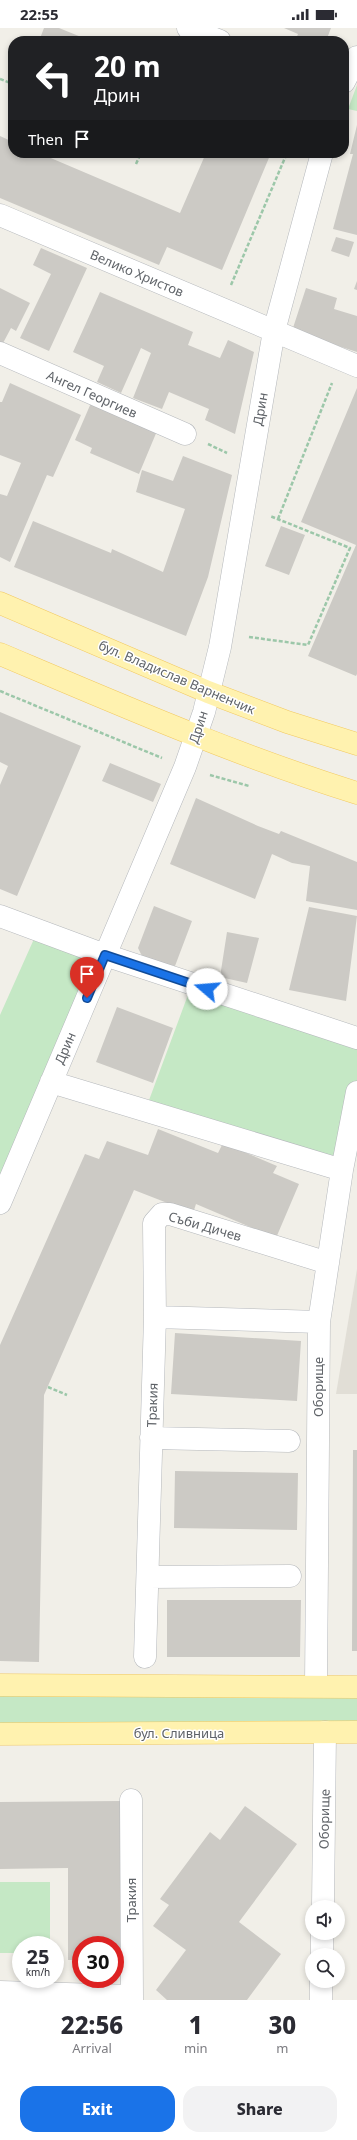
<!DOCTYPE html>
<html lang="en">
<head>
<meta charset="utf-8">
<style>
  body { margin:0; font-family:"Noto Sans",sans-serif; background:#f2f2f3; color:#2b2b33; height:100vh; display:flex; flex-direction:column; font-size:15px; white-space:nowrap }
  * { box-sizing:border-box; margin:0 }
  p { font-size:13px; color:#7c7c81 }
  .icon { flex:none; width:22px; height:22px; fill:none; stroke:currentColor; stroke-width:2; stroke-linecap:round; stroke-linejoin:round }
  .map { position:relative; height:1972px; overflow:hidden }
  .details { display:flex; flex-direction:column; background:#fff; flex:1 }
  .details>* { flex:none }
  .banner { position:absolute; left:8px; top:8px; width:341px; height:122px; border-radius:16px; box-shadow:0 2px 6px #0003; background:#202124; color:#fff; overflow:hidden }
  .buttons { position:absolute; left:305px; top:1872px; display:grid; gap:8px }
  .buttons a { display:grid; place-items:center; width:40px; height:40px; border-radius:50%; background:#fff; box-shadow:0 2px 6px #0003; font-size:20px }
  .speed { position:absolute; left:12px; top:1908px; display:flex; gap:8px; font-size:20px; font-weight:700; text-align:center }
  .speed>* { display:grid; place-content:center; width:52px; height:52px; border-radius:50%; background:#fff; box-shadow:0 2px 6px #0003; line-height:1 }
  .speed small { font-size:10px; font-weight:400 }
  .speed .limit { border:6px solid #d22; background:#fff; color:#111 }
  .pin { position:absolute; display:grid; place-items:center; width:34px; height:34px; color:#fff; margin:-41px -17px; border-radius:50% 50% 50% 0; rotate:-45deg; box-shadow:0 0 4px #0007 }
  .pin .icon { rotate:45deg }
  .me { position:absolute; width:44px; margin:-22px; rotate:288deg; stroke-linejoin:round; filter:drop-shadow(0 0 3px #0008) }
  .turn { display:flex; align-items:center; gap:14px; height:84px; padding:0 20px; font-size:18px }
  .turn .icon { width:52px; height:52px; stroke-width:2.5 }
  .turn b { display:block; font-size:28px; line-height:34px }
  .then { display:flex; align-items:center; height:38px; padding:0 20px; background:#0003; gap:8px; font-size:15px }
  .eta { display:flex; justify-content:space-evenly; align-items:center; height:68px; text-align:center }
  .eta b { font-size:24px; font-weight:800; line-height:28px }
  .action { display:flex; gap:8px; margin-top:auto; padding:8px 20px }
  .action a { flex:1; height:46px; border-radius:16px; background:#1a73e8; color:#fff; font-size:16px; font-weight:800; line-height:46px; text-align:center }
  .action a+a { background:#f2f2f3; color:#2b2b33 }
  .status { display:flex; justify-content:space-between; align-items:center; height:28px; padding:0 20px; background:#fff; direction:ltr }
  .status svg { height:11px; fill:currentColor }
  .map>svg:first-child { display:block }
</style>
</head>
<body>
<div class="status"><b>22:55</b><svg viewBox="0 0 49 12"><path d="M0 12V9h3v3zM5 12V6h3v6zM10 12V3h3v9zM15 12V0h3v12zM26 1h20v11H26zM47 4h2v5h-2z"/></svg></div>
<div class="map">
<svg width="357" height="1972" viewBox="0 0 357 1972">
  <rect width="100%" height="100%" fill="#f1efe8"/>
  <path fill="#e1ded6" d="M357,1241V1366H336Z"/>
  <path fill="#c5e8c5" d="M357,57V83L348,81Z
    M38,902L105,927L0,1149V987Z
    M192,956L357,1010V1064L342,1142L145,1083Z
    M0,1658L357,1660V1708L0,1707Z
    M0,1854H50V1917H21V1925H0Z"/>
  <path fill="#cccac5" d="M44,0H59L91,13H39Z
    M284,0H331L326,13H295L298,6Z
    M357,97V207L333,201L353,126H350Z
    M0,108L13,114V125H39L180,185L206,125H271L222,242L167,219L159,237L0,170Z
    M336,209L354,214L349,229L331,223Z
    M41,220L87,240L49,323L20,310L51,246L33,237Z
    M357,253V262L354,261Z
    M0,260L30,275L16,303L11,300L2,317L0,315Z
    M306,260L337,270L334,281L357,288V324L292,303Z
    M100,264L193,304L188,317L220,330L228,312L254,324L235,406L205,392L209,381L169,364L162,381L133,370L151,325L141,320L121,365L97,354L104,338L73,324Z
    M10,355L81,387L53,449L47,447L10,534L0,529V466L7,468L21,435L0,427V374H2Z
    M357,360V646L356,648L308,628L356,517L301,494Z
    M91,375L157,403L139,446L90,425L92,420L75,412Z
    M183,428L232,447L208,549L186,608L14,539L33,493L111,525L112,521L163,544L185,481L136,464L142,442L173,453Z
    M281,498L305,507L289,547L265,538Z
    M0,684L81,718L17,868L0,861V757L8,738L0,734Z
    M110,735L161,756L153,774L102,753Z
    M196,770L258,798L279,806L281,803L357,834V882L306,873L310,838L292,835L272,826L255,871L170,836Z
    M154,878L192,893L175,938L144,932L138,920Z
    M309,879L357,888L346,973L289,962Z
    M227,904L259,910L247,955L220,949Z
    M117,979L173,1000L153,1055L96,1034Z
    M158,1101L218,1125L223,1115L277,1138L273,1145L299,1156L276,1210L196,1176L193,1185L134,1162L44,1367L39,1634L0,1633V1317L85,1126L99,1131L107,1113L148,1127Z
    M175,1305L301,1313L297,1373L171,1366Z
    M353,1422H357V1623H352Z
    M175,1443L298,1445L297,1502L174,1500Z
    M167,1572H301L300,1629H167Z
    M121,1773V1932H115V1917H81V1932H68V1840L0,1841V1774Z
    M245,1778L297,1816L239,1894L281,1926L247,1972H167L156,1962L186,1922L153,1898L169,1877L160,1871L210,1804L220,1812Z"/>
  <g fill="none" stroke-linecap="round" stroke-linejoin="round">
    <defs>
      <path id="minor" d="M188,0L220,13
        M344,54L357,29
        M0,187L357,338
        M0,325L185,406
        M0,888L105,927L357,1010
        M51,1054L342,1142
        M0,1175L185,739L204,684L220,619L274,303L322,125
        M155,1289L154,1195L162,1186H170L328,1235
        M151,1410L289,1413
        M148,1549L290,1548
        M145,1629L155,1289L319,1294
        M316,1658L319,1294L342,1142L357,1064
        M131,1772L132,1972
        M323,1879L325,1704
        M322,1927V1905
        M0,1964L132,1968
        M321,1972V1953"/>
      <path id="major" d="M0,575L208,664L287,694L357,716
        M0,626C118,676 235,727 357,765
        M0,1657L357,1659
        M0,1706L357,1704"/>
    </defs>
    <use href="#minor" stroke="#b5b8bc" stroke-width="23"/>
    <use href="#major" stroke="#f2c960" stroke-width="23"/>
    <path stroke="#9cc7a9" stroke-width="2.5" stroke-dasharray="4 2" stroke-linecap="butt" d="M0,51L13,56
      M136,136L141,125
      M231,257L287,125
      M208,416L227,425
      M278,491L332,355
      M249,609L308,617L350,520L270,488
      M0,663L162,730
      M210,747L249,758
      M48,1359L67,1367"/>
    <use href="#minor" stroke="#fff" stroke-width="22"/>
    <use href="#major" stroke="#fff2af" stroke-width="22"/>
  </g>
  <g fill="none" stroke-linecap="round" stroke-linejoin="round">
    <defs>
      <path id="route" d="M87,970L105,927L207,961"/>
    </defs>
    <use href="#route" stroke="#114b97" stroke-width="10"/>
    <use href="#route" stroke="#1a73e8" stroke-width="7"/>
  </g>
  <g text-anchor="middle" stroke-width="3" stroke-linejoin="round" paint-order="stroke">
    <g font-size="13" fill="#5f6368" stroke="#fff">
      <text transform="translate(137 245) rotate(23)" y="5">Велико Христов</text>
      <text transform="translate(92 366) rotate(24)" y="5">Ангел Георгиев</text>
      <text transform="translate(260 381) rotate(-80)" y="5">Дрин</text>
      <text transform="translate(177 649) rotate(23)" y="5">бул. Владислав Варненчик</text>
      <text transform="translate(198 699) rotate(-72)" y="5">Дрин</text>
      <text transform="translate(65 1020) rotate(-67)" y="5">Дрин</text>
      <text transform="translate(205 1198) rotate(16)" y="5">Съби Дичев</text>
      <text transform="translate(318 1359) rotate(-90)" y="5">Оборище</text>
      <text transform="translate(152 1377) rotate(-88)" y="5">Тракия</text>
      <text x="179" y="1710">бул. Сливница</text>
      <text transform="translate(324 1791) rotate(-89)" y="5">Оборище</text>
      <text transform="translate(131 1872) rotate(-90)" y="5">Тракия</text>
    </g>
  </g>
</svg>
<div class="buttons">
<a><svg class="icon" aria-label="sound" viewBox="0 0 24 24"><path d="M4 9h4l5-4v14l-5-4H4zM17 9q2 3 0 6"/></svg></a>
<a><svg class="icon" aria-label="search" viewBox="0 0 24 24"><circle cx="10" cy="10" r="6"/><path d="M15 15l6 6"/></svg></a>
</div>
<div class="speed"><div>25<small>km/h</small></div><div class="limit">30</div></div>
<div class="pin" style="left:87px;top:970px;background:#d93025"><svg class="icon" aria-label="arrive" viewBox="0 0 24 24"><path d="M6 21V4h12l-3 4 3 4H6"/></svg></div>
<svg class="me" style="left:207px;top:961px" viewBox="-20 -20 40 40"><circle r="19" fill="#fff"/><path d="M0-13L10 11 0 6-10 11z" fill="#1a73e8"/></svg>
<div class="banner">
<div class="turn"><svg class="icon" aria-label="left" viewBox="0 0 24 24"><path d="M17 20v-9H6M10 6l-5 5 5 5"/></svg><div><b>20 m</b>Дрин</div></div>
<div class="then">Then<svg class="icon" aria-label="arrive" viewBox="0 0 24 24"><path d="M6 21V4h12l-3 4 3 4H6"/></svg></div>
</div>
</div>
<section class="details">
<div class="eta">
<div><b>22:56</b><p>Arrival</p></div>
<div><b>1</b><p>min</p></div>
<div><b>30</b><p>m</p></div>
</div>
<div class="action"><a>Exit</a><a>Share</a></div>
</section>
</body>
</html>
